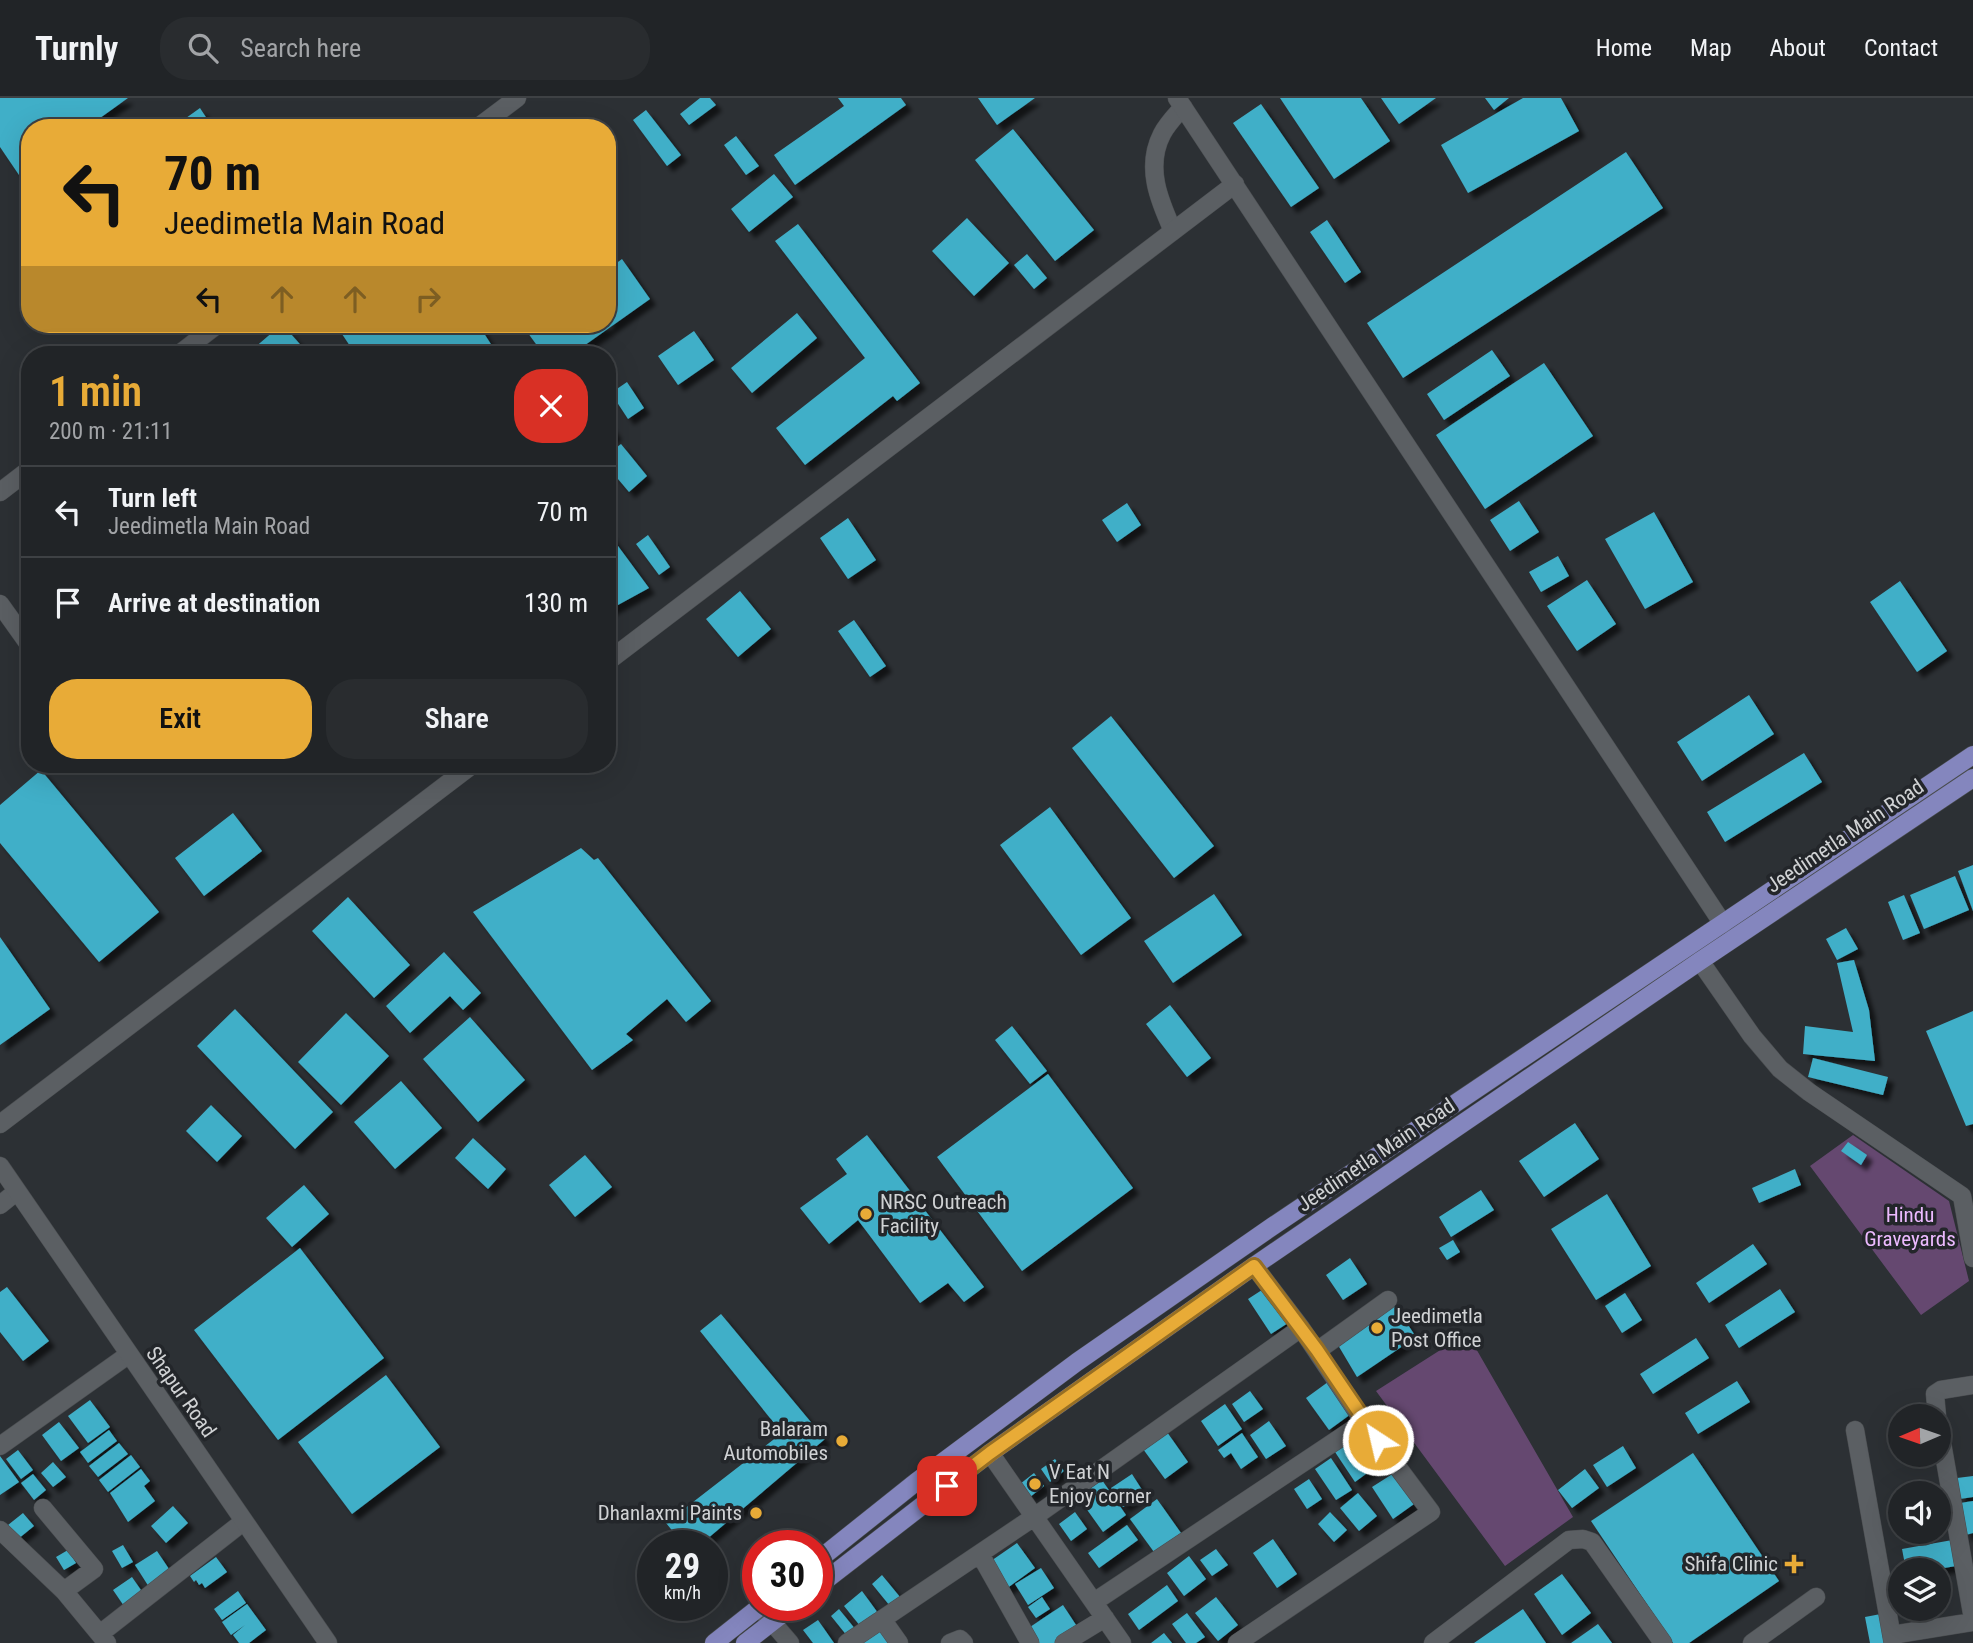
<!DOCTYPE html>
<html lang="en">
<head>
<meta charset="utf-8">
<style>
  body { margin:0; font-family:"Roboto Condensed",sans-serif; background:#292c2f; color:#f1f3f6; height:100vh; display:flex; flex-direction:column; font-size:26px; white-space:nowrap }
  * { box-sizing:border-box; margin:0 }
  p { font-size:23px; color:#a2a4a7 }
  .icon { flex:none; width:38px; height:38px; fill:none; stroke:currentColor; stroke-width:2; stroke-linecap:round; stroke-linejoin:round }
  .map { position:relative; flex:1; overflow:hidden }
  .sheet { position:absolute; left:21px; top:248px; width:595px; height:427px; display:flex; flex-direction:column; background:#212427; border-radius:28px; box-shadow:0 7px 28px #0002,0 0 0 2px #3e4144 }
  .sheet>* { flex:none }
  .hud { position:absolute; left:21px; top:21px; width:595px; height:214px; border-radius:28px; box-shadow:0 7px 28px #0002,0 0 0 2px #3e4144; background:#e8ab37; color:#111; overflow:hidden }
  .needle { width:46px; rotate:268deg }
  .tools { position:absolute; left:1888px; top:1306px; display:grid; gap:14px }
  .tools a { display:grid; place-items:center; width:63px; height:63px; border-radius:50%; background:#212427; box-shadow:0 7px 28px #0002,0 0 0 2px #3e4144; font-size:35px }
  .speed { position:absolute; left:637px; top:1432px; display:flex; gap:14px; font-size:35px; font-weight:700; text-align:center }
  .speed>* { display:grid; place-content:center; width:91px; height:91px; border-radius:50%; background:#212427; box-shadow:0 7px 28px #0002,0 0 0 2px #3e4144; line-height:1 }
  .speed small { font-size:18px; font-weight:400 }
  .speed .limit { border:10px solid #d22; background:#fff; color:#111 }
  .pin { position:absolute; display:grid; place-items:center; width:60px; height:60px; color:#fff; margin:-30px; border-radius:14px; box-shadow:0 4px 10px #0006 }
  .me { position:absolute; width:77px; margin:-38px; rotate:325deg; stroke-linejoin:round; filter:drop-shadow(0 0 5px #0008) }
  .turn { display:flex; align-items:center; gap:24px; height:147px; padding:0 28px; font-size:32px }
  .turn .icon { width:91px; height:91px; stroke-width:2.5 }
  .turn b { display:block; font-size:49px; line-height:60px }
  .lanes { display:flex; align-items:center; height:66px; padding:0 28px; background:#0003; justify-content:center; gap:35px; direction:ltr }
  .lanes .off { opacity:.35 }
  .round { display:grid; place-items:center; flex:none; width:74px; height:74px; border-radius:28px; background:#292c2f }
  .overview { display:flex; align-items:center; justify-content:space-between; height:119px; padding:0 28px }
  h1 { font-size:42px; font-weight:600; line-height:52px; color:#e8ab37 }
  .cta { display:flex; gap:14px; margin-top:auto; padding:14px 28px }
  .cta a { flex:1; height:80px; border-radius:28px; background:#e8ab37; color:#111; font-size:28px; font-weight:600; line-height:80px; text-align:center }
  .cta a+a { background:#292c2f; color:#f1f3f6 }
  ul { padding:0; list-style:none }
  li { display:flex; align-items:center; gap:21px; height:91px; padding:0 28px; border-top:2px solid #3e4144 }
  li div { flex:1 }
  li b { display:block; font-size:26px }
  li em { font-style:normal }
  header { display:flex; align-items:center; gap:42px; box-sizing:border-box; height:98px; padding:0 35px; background:#212427; border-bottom:2px solid #3e4144 }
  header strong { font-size:33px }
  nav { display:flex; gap:38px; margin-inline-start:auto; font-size:24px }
  .search { width:490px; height:63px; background:#292c2f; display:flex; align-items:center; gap:18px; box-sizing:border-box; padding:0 24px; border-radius:28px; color:#a2a4a7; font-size:26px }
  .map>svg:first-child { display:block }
</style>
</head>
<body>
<header>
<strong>Turnly</strong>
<div class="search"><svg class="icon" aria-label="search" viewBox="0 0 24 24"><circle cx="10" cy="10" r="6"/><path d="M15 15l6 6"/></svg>Search here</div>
<nav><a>Home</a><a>Map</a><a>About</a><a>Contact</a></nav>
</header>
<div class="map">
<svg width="1973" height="1545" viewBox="0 0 1973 1545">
  <defs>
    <filter id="shadow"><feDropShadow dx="6" dy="6" stdDeviation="2" flood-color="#0009"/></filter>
  </defs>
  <rect width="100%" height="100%" fill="#2c3034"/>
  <path fill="#654870" d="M1853,1037L1949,1103L1969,1183L1921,1217L1810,1068Z
    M1467,1235L1573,1419L1505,1468L1376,1293Z"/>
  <path fill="#41afc8" filter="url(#shadow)" d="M0,0H128L86,30H30V69L19,77L0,49Z
    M700,0H710L716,7L689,27L680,16Z
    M838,0H901L906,7L795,87L774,57L844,8Z
    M978,0H1035L997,27Z
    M1280,0H1361L1390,43L1334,81Z
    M1381,0H1436L1399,26Z
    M1485,0H1509L1494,12Z
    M1523,0H1561L1579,33L1468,95L1441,47Z
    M1261,6L1319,90L1291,109L1233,25Z
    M200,10L213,30H172Z
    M646,12L681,57L667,68L633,22Z
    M1013,31L1094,132L1055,163L975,62Z
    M736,38L759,68L746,77L724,47Z
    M1626,54L1663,110L1403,280L1367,225Z
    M774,76L793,99L749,134L731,111Z
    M967,120L1009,165L974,198L932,153Z
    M1327,122L1361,174L1345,185L1310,134Z
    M798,126L920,285L897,303L893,298L805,367L776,330L865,260L775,143Z
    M1027,156L1047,180L1034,191L1014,167Z
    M622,161L650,201L571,257H544L525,231L532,226H607V172Z
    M797,215L817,240L752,295L731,270Z
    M282,226L307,254L303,257H259L253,251Z
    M338,226H478L496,254L491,257H356L336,227Z
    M694,233L714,262L678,287L658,258Z
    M1492,252L1510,278L1444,322L1427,296Z
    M1544,265L1593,338L1485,411L1436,337Z
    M627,284L644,310L628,321L611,295Z
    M607,324L616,336L607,343Z
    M621,346L647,378L629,394L607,368V357Z
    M1519,403L1539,434L1510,453L1490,422Z
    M1127,405L1141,427L1117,444L1102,422Z
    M1654,414L1693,484L1645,511L1605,441Z
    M848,420L876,462L848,481L820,440Z
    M607,433L649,490L607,513Z
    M648,437L670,469L659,477L636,446Z
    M1558,458L1569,478L1541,494L1529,474Z
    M1587,482L1616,526L1577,553L1547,508Z
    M1900,483L1947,553L1917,574L1870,504Z
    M740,493L771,531L738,559L706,521Z
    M854,522L886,568L870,579L838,533Z
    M1749,597L1774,636L1702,683L1677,644Z
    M1111,618L1214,748L1174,780L1072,650Z
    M1804,655L1822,684L1725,744L1707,714Z
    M41,672L159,814L99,864L0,745V707Z
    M1050,709L1131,820L1081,857L1000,747Z
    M233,715L262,753L204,798L175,760Z
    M581,750L594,762L598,760L711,903L686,924L667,901L626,936L633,942L592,972L473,814Z
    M1973,767V813L1958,773Z
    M1955,778L1969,812L1924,831L1910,797Z
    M1214,796L1242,837L1173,885L1144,843Z
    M1904,797L1920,835L1903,842L1888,804Z
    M348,799L410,867L374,900L312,833Z
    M1846,830L1858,851L1837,862L1826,841Z
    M0,839L50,911L0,947Z
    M444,854L481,895L463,912L450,898L410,935L386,908Z
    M1854,862L1869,912L1875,963L1803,956L1805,928L1853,934L1837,865Z
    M1170,907L1211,960L1187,979L1146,926Z
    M235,911L333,1014L295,1051L197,948Z
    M1973,913V1026L1966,1028L1926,933Z
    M346,915L389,958L341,1007L298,964Z
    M470,919L525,982L478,1024L423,961Z
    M1012,928L1047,973L1030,986L995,942Z
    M1813,960L1888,979L1883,997L1808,979Z
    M1048,976L1133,1090L1022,1173L937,1059Z
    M401,983L442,1030L395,1071L354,1024Z
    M211,1007L242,1038L217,1064L186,1033Z
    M1575,1025L1599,1061L1544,1099L1519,1063Z
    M867,1037L984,1189L964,1204L948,1185L920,1205L858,1122L829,1146L800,1110L847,1076L836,1061Z
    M473,1040L506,1071L488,1091L455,1060Z
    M1848,1044L1867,1057L1861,1067L1841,1053Z
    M585,1057L612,1089L575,1119L549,1087Z
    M1795,1071L1801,1087L1759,1105L1752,1090Z
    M304,1087L329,1116L292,1149L266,1120Z
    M1481,1092L1494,1112L1451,1139L1439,1119Z
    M1607,1096L1651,1168L1596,1202L1551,1131Z
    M1453,1142L1460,1154L1447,1162L1439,1150Z
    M1753,1146L1767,1166L1709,1205L1696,1185Z
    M300,1150L384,1260L278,1342L194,1232Z
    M1350,1160L1367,1186L1343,1202L1326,1177Z
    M7,1189L49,1243L23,1263L0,1234V1194Z
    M1265,1190L1288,1225L1271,1236L1248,1201Z
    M1780,1191L1795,1214L1739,1250L1725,1227Z
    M1625,1195L1642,1222L1622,1235L1605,1208Z
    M1393,1204L1416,1239L1357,1279L1335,1242Z
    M721,1216L825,1341L700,1447H684L666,1425L782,1335L700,1233Z
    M1696,1240L1709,1260L1653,1296L1640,1276Z
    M386,1277L440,1349L352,1416L298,1344Z
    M1737,1283L1750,1304L1698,1336L1685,1315Z
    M1328,1284L1351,1316L1329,1332L1306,1300Z
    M1250,1293L1263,1311L1244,1324L1232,1306Z
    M90,1302L110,1329L88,1345L68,1318Z
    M1225,1306L1242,1331L1218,1348L1201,1323Z
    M1269,1323L1286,1348L1266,1361L1250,1337Z
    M59,1324L79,1350L61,1363L42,1337Z
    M109,1332L117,1343L88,1365L80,1354Z
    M1167,1334L1188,1364L1165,1381L1143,1351Z
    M1242,1335L1258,1359L1241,1371L1231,1355L1224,1360L1218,1352Z
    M1354,1341L1374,1370L1355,1384L1335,1354Z
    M119,1345L128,1356L98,1379L89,1368Z
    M1623,1348L1636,1370L1607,1389L1593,1367Z
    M18,1352L33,1372L21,1381L6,1361Z
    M1693,1355L1779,1483L1689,1545H1673L1591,1423Z
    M131,1357L140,1369L108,1394L99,1382Z
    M0,1358L19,1384L0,1397Z
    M1331,1360L1352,1392L1336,1402L1315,1371Z
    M1055,1361L1064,1373L1050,1384L1041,1371Z
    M53,1364L66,1379L53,1389L41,1375Z
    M141,1371L150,1383L144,1388L155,1403L128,1424L110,1395Z
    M1585,1371L1599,1390L1572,1410L1558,1392Z
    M1034,1375L1044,1388L1030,1399L1020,1386Z
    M1394,1375L1414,1406L1393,1421L1372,1389Z
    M33,1376L46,1392L34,1402L21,1385Z
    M1132,1376L1144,1395L1123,1409L1111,1390Z
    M1973,1378V1399L1960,1401L1957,1380Z
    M1309,1381L1322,1401L1307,1411L1294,1391Z
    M1102,1382L1126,1417L1103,1434L1078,1399Z
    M1358,1395L1377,1418L1359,1433L1340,1410Z
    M1157,1401L1181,1435L1154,1454L1130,1421Z
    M1973,1403V1435L1966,1437L1960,1405Z
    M173,1408L188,1425L166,1445L151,1428Z
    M1075,1414L1087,1431L1071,1443L1059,1426Z
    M1330,1414L1347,1432L1334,1444L1318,1426Z
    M23,1415L34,1428L18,1441L8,1427Z
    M1127,1427L1138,1442L1099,1470L1088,1455Z
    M1273,1441L1297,1476L1277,1490L1253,1455Z
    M1958,1441L1962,1467L1932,1472H1906L1902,1451Z
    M1017,1445L1035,1470L1006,1491L988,1465Z
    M123,1447L133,1464L122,1470L112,1453Z
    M1216,1451L1228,1467L1212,1478L1200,1462Z
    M68,1452L76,1465L64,1472L56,1459Z
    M157,1453L171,1474L149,1489L135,1467Z
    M1189,1458L1206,1481L1184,1498L1167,1475Z
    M216,1459L227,1474L205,1490L202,1485L199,1487L196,1482L194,1484L190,1478Z
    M1041,1470L1054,1490L1028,1507L1015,1486Z
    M1562,1476L1591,1515L1562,1537L1534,1496Z
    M882,1477L900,1499L890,1508L872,1486Z
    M132,1479L143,1495L124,1508L113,1492Z
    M1167,1487L1178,1503L1139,1532L1128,1516Z
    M238,1493L246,1505L222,1522L214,1511Z
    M862,1493L878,1515L861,1529L844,1508Z
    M1042,1499L1050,1511L1036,1520L1028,1509Z
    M1216,1499L1238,1527L1218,1543L1195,1515Z
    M247,1506L266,1532L249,1545H239L233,1537L245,1527L231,1537L222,1524Z
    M1063,1507L1078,1530L1055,1545H1031L1024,1533Z
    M839,1511L856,1532L848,1539L831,1518Z
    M1523,1511L1546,1545H1474Z
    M1187,1515L1205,1539L1196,1545H1186L1172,1526Z
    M1886,1515L1891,1545H1870L1865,1519Z
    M818,1522L834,1545H813L803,1532Z
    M1598,1526L1612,1545H1571Z
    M881,1530L892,1545H860Z
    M1164,1535L1172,1545H1151Z"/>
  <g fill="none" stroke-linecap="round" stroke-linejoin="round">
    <defs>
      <path id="street" d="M477,30L517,0
        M1173,133C1159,102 1145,69 1162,36C1167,26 1176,17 1183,9
        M178,257L218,226
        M0,394L30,371
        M0,506L30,548
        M1700,863L1752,938L1780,971L1809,994L1962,1098L1973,1160
        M0,1107L16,1094
        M1317,1253L1388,1202
        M1937,1318L1935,1296L1941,1292L1973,1287
        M1939,1328L1973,1521
        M1855,1332L1893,1545
        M0,1348L128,1257
        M990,1355L1122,1545
        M43,1410L94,1471L64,1493
        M0,1432L64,1493L107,1545
        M980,1456L1030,1545
        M1094,1504L1364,1324
        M882,1521L899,1545
        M101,1535L243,1424
        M1892,1537L1973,1524
        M847,1545L1034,1419L1301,1230
        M950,1545L960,1541L964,1545
        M1064,1545L1105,1520
        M1237,1545L1431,1414L1364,1324L1301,1230L1254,1168
        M1433,1545L1569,1442L1583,1441L1592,1444L1663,1545
        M1752,1545L1816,1499"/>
      <path id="secondary" d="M1177,0L1723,826
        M607,564L1235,86
        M0,1026L472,667
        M0,1068L328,1545
        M759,1509L790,1545"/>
      <path id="primary" d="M817,1463L916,1384L1077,1264L1273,1128L1973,657
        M817,1489L990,1355L1254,1168L1700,863L1973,680
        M714,1545L762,1507
        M745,1545L794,1507"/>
    </defs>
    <use href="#street" stroke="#494c4f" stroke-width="19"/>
    <use href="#secondary" stroke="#494c4f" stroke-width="19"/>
    <use href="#primary" stroke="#494c4f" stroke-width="19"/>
    <use href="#street" stroke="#5b5f63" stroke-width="18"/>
    <use href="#secondary" stroke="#5b5f63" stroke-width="18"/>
    <use href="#primary" stroke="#8486be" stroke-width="18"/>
  </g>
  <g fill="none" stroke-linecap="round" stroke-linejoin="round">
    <defs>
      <path id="route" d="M947,1388L990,1355L1254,1168L1317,1252L1378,1342"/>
    </defs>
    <use href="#route" stroke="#976f24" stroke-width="18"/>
    <use href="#route" stroke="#e8ab37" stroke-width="12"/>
  </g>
  <g fill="#e8ab37" stroke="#23262a" stroke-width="2.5">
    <circle cx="866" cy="1116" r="7"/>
    <circle cx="1377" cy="1230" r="7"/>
    <circle cx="842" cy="1343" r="7"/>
    <circle cx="1035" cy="1386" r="7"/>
    <circle cx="756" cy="1415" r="7"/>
    <path d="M1790.5 1455.5h7v7h7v7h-7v7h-7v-7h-7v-7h7z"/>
  </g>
  <g text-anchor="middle" stroke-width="7" stroke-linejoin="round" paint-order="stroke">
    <g font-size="21" fill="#d0d2d4" stroke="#23262a">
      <text transform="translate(1845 738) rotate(-34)" y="7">Jeedimetla Main Road</text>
      <text transform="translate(1376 1057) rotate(-34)" y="7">Jeedimetla Main Road</text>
      <text transform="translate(181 1294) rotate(55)" y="7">Shapur Road</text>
    </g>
    <g font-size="21" fill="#d0d2d4" stroke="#23262a" text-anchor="start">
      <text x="880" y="1111">NRSC Outreach<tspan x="880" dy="24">Facility</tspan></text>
      <text x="1391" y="1225">Jeedimetla<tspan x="1391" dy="24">Post Office</tspan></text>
      <text x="828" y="1338" text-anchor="end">Balaram<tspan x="828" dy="24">Automobiles</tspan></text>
      <text x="1049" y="1381">V Eat N<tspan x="1049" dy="24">Enjoy corner</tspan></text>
      <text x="742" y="1422" text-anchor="end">Dhanlaxmi Paints</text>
      <text x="1778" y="1473" text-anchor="end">Shifa Clinic</text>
    </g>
    <g font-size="21" fill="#ecbaff" stroke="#23262a">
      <text x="1910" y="1124">Hindu<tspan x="1910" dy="24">Graveyards</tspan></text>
    </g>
  </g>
</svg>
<div class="tools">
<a><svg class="needle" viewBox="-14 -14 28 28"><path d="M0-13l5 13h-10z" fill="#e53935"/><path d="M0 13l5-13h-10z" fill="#a2a4a7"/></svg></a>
<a><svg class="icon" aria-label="sound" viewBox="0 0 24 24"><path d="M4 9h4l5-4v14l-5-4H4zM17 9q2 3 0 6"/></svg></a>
<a><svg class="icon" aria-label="layers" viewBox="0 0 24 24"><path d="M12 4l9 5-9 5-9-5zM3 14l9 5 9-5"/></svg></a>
</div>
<div class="speed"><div>29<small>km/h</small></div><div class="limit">30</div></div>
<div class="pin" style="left:947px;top:1388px;background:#d93025"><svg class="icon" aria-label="arrive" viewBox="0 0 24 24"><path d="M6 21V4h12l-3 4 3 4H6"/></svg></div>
<svg class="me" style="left:1378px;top:1342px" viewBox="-20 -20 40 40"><circle r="17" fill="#e8ab37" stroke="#fff" stroke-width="3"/><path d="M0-11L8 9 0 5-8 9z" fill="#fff"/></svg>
<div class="hud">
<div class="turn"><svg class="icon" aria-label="left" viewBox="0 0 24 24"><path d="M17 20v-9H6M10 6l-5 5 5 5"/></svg><div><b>70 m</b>Jeedimetla Main Road</div></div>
<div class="lanes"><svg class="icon" aria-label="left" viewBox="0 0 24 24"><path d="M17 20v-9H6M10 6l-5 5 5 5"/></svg><svg class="icon off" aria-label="ahead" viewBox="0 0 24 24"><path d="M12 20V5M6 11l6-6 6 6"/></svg><svg class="icon off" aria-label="ahead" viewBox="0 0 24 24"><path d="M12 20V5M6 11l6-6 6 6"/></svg><svg class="icon off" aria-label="right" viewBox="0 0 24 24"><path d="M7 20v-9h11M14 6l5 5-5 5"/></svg></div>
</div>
<section class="sheet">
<div class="overview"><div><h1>1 min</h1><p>200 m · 21:11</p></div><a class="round" style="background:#d93025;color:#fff"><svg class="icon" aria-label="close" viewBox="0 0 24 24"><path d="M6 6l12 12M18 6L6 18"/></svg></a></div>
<ul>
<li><svg class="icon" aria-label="left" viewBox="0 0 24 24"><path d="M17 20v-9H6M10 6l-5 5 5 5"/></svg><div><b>Turn left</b><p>Jeedimetla Main Road</p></div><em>70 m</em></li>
<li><svg class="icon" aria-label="arrive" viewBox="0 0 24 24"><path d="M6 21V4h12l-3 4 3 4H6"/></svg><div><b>Arrive at destination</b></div><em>130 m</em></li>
</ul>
<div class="cta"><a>Exit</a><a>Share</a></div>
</section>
</div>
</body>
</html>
